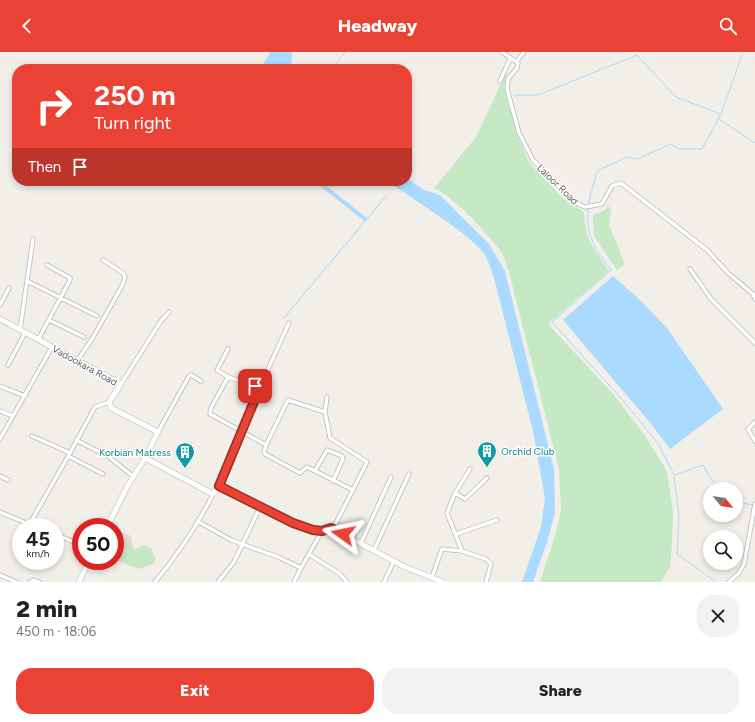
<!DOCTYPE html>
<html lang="en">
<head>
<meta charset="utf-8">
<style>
  body { margin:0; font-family:Figtree,sans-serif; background:#f2f2f2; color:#222; height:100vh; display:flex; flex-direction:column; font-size:15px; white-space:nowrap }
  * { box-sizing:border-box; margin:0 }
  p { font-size:13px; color:#767676 }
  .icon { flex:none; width:22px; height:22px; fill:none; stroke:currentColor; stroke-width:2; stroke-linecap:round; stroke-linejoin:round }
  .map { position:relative; height:530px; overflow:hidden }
  .sheet { display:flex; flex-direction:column; background:#fff; flex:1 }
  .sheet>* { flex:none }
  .banner { position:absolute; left:12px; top:12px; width:400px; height:122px; border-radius:16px; box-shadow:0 2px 6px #0003; background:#ea4335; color:#fff; overflow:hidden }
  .needle { width:26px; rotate:120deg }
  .buttons { position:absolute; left:703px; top:430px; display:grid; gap:8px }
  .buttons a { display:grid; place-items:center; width:40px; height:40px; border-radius:50%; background:#fff; box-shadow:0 2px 6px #0003; font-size:20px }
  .speed { position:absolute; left:12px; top:466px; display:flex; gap:8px; font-size:20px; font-weight:700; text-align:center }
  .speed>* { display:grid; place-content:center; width:52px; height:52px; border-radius:50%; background:#fff; box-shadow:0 2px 6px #0003; line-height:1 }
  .speed small { font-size:10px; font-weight:400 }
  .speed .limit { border:6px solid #d22; background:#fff; color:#111 }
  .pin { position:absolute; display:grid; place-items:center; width:34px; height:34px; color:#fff; margin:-17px; border-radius:8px; box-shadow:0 2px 6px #0006 }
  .me { position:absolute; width:44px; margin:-22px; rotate:282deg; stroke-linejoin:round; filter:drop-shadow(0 0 3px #0008) }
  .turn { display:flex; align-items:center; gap:14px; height:84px; padding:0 16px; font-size:18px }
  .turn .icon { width:52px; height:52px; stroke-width:2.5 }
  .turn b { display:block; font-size:28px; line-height:34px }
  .then { display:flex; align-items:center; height:38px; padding:0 16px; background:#0003; gap:8px; font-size:15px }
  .round { display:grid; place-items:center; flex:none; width:42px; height:42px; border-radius:16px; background:#f2f2f2 }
  .summary { display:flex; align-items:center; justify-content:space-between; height:68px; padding:0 16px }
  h1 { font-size:24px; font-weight:800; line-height:30px }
  .button { display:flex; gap:8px; margin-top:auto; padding:8px 16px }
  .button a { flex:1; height:46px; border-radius:16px; background:#ea4335; color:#fff; font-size:16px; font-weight:800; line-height:46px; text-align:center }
  .button a+a { background:#f2f2f2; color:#222 }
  header { display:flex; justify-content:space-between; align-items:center; height:52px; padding:0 16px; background:#ea4335; color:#fff; font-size:18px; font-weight:800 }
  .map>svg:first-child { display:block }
</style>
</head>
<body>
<header><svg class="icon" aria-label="back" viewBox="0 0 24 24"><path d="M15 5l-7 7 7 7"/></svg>Headway<svg class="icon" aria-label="search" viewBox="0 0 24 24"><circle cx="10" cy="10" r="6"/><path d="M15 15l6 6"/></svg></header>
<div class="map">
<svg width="755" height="530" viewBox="0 0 755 530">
  <rect width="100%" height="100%" fill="#f1efe8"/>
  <path fill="#e1ded6" d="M115,477L131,484L134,498L144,493L152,497L156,507L154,512L139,517L115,508Z"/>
  <path fill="#c5e8c5" d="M507,19L504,36L517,83L529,110L564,147L584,160C585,188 594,196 609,219L548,272L614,343L645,384L667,419L673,460L672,491L670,515L661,530H540L557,477L561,458L559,417L509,220C506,212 504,204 499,197C485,179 454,145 434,136L476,85Z
    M608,154L611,157L609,173L625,212L617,218L594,184L593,163L604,159Z
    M130,488L133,499L145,494L150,497L155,507L153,511L139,516L115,507Z"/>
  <path fill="#aadaff" d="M270,0H292L291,17H268L263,13Z
    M407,126L424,138L440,143L489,192L505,219L554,417L555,461L547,490L533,530H522L541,475L545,446L533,379L494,226C491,218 489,210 485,203C476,186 407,143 387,129H407Z
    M613,224L640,248L667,276L723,357L670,397L652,373L563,268Z"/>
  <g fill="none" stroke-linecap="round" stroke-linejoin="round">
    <path stroke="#aadaff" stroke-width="1" d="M332,17L345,0
      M515,43H538L637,3L676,45L720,62
      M719,67L755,91
      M588,153L596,123L599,118L627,105L638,107L670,92L679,97H702L721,62L743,0
      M588,156C586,185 594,195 611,218L552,270L627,353L659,393L674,423L679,465L677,502L716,530
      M284,266L387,143
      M675,423L703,413L711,427L720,437
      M736,449L752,453"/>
    <path stroke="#aadaff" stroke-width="4" d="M317,129L365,167"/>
    <defs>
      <path id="street" d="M502,0L518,11L517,16L508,27L507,37L519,81L533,108L574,150L585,155L602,152L612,134L621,131L707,198L728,221L753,242L755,247
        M516,10L524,0
        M500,29L510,7
        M690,217L711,247L755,291
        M27,229L97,264
        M0,253L9,236
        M49,268L84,285
        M20,278L33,187
        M38,288L70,228V226L47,213
        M228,297L217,318L228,325L255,334L259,337L241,379L266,393L264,400L265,402L300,421L307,415L353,438
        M77,309L92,287L122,234L125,225L123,221L103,208
        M8,313L25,281
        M121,332L161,269L169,260
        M0,334L25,344
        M259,337L289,271
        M327,345L325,360L330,386L367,410L333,477
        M0,359L13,364
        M755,370L748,377L755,389
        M158,380L189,324L191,323L201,329
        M0,387L52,295
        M76,388L109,405L134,425
        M266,393L288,348L325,360
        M70,401L95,355L109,350
        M68,404L103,422
        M470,417L455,441L447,461L462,499L486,507L491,512L486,530
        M315,419L327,398L342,404L343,407L333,429
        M0,424L8,428
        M219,434L241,379L210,362L211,356L228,325
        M455,441L465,447L487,426
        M0,460L36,475
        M199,470L231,488L278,505L301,516L322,479
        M29,473L70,401L32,384
        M55,482L81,493
        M456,482L497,468
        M361,491L391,425
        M374,498L409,422
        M310,503L339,521L347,530
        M0,523L16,530
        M432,525L442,497L462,499
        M30,530L34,528L39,530
        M155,530C178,502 197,475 213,442
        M218,530L234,510L260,455
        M294,530L301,516
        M384,530L394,509
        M729,530L739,521L744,512L755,452"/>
      <path id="secondary" d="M0,267L121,332L109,350L111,356L158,380L145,406L127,435L107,475
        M145,406L213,442L219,434L293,471L313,478L333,477L405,515L443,530
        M79,530L89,509"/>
    </defs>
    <use href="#street" stroke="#b5b8bc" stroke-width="5"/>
    <use href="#secondary" stroke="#b6babf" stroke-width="6"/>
    <use href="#street" stroke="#fff" stroke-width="3.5"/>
    <use href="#secondary" stroke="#fff" stroke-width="5"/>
  </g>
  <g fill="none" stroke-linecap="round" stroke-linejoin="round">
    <defs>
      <path id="route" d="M255,334L258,335V340L219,434L293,471L313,478L322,479L331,476L343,482"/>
    </defs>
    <use href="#route" stroke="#982c22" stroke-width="10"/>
    <use href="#route" stroke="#ea4335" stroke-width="7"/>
  </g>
  <defs>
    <symbol id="building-pin" viewBox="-11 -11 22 30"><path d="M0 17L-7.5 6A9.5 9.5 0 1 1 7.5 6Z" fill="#0f9aa8" stroke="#fff"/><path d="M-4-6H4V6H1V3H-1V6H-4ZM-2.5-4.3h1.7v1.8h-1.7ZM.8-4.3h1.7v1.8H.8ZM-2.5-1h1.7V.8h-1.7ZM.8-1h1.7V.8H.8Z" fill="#fff"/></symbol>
  </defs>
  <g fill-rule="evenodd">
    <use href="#building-pin" x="476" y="388" width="22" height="30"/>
    <use href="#building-pin" x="174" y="389" width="22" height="30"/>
  </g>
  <g text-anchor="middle" stroke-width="3" stroke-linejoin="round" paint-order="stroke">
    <g font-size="10" fill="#5f6368" stroke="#fff">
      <text transform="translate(558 132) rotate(44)" y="4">Laloor Road</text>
      <text transform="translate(85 313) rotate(29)" y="4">Vadookara Road</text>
    </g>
    <g font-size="10" fill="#0d838f" stroke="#fff" text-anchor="start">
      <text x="501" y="403">Orchid Club</text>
      <text x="171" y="404" text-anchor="end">Korbian Matress</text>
    </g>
  </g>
</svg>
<div class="buttons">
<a><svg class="needle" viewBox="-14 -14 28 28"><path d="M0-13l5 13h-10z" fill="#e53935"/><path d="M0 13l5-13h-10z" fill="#767676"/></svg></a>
<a><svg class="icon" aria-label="search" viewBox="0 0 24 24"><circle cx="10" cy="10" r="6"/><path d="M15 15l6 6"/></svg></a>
</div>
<div class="speed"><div>45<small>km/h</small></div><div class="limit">50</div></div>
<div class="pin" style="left:255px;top:334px;background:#d93025"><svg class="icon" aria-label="arrive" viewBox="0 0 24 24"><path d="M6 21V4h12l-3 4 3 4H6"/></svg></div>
<svg class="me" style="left:343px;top:482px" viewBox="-20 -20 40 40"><path d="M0-17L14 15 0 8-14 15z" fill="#ea4335" stroke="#fff" stroke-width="4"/></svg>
<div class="banner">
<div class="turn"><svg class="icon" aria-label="right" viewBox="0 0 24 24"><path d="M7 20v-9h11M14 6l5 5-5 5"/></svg><div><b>250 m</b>Turn right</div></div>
<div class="then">Then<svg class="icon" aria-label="arrive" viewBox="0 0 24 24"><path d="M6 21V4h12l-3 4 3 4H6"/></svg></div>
</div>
</div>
<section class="sheet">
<div class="summary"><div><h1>2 min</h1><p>450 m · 18:06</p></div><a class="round"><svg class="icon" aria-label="close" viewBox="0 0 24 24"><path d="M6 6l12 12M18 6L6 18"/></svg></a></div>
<div class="button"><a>Exit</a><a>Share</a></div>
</section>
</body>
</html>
